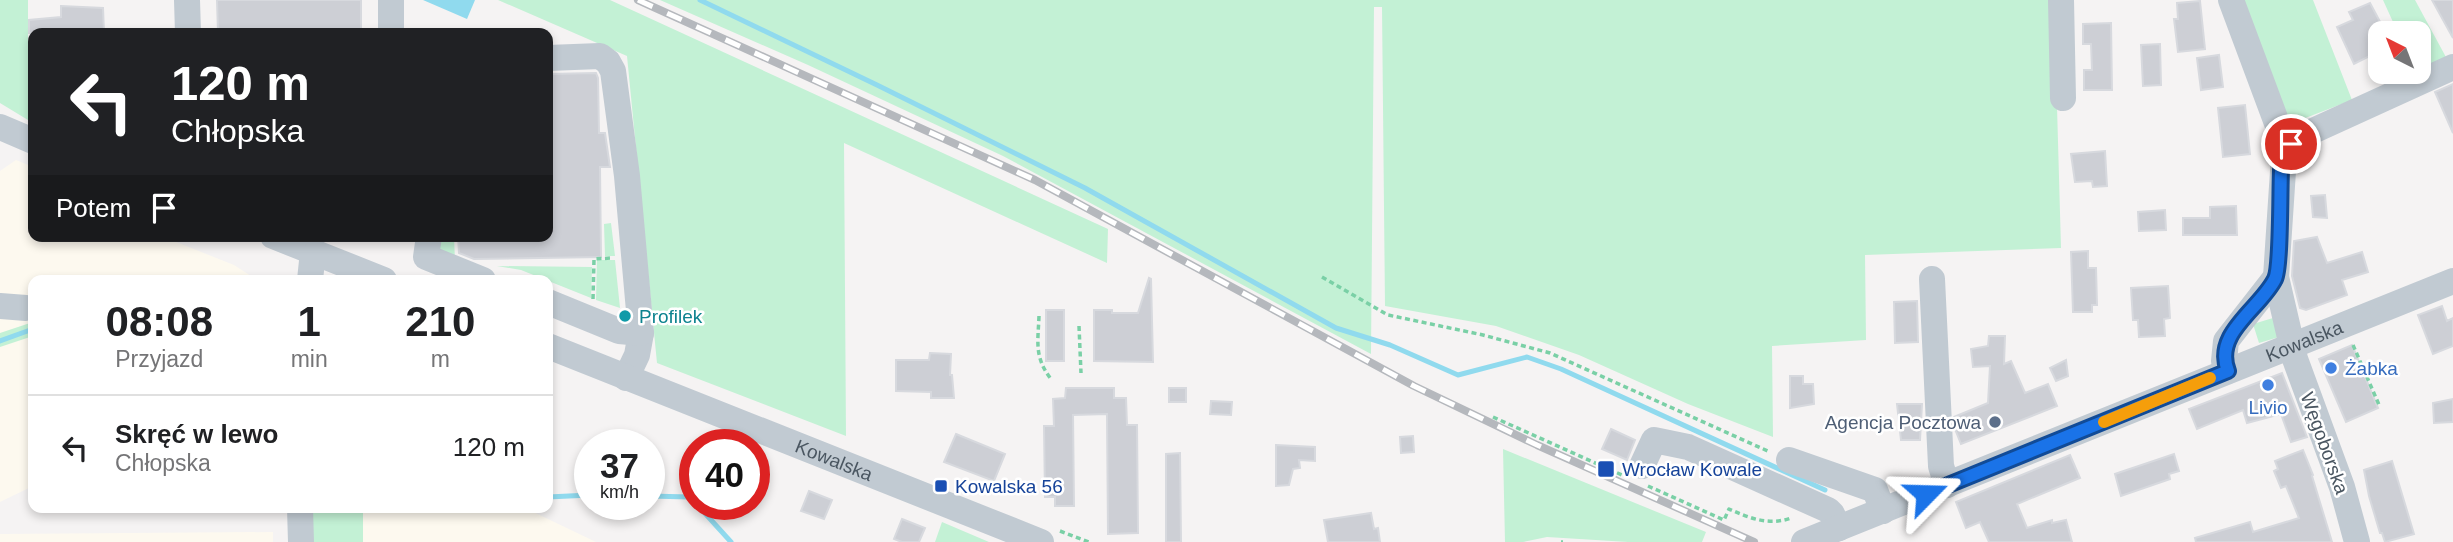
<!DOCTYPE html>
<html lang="pl">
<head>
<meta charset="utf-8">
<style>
  body { margin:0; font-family:Helvetica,sans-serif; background:#f2f2f2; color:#202124; height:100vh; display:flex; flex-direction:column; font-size:26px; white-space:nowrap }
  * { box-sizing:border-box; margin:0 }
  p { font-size:23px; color:#757577 }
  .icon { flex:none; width:38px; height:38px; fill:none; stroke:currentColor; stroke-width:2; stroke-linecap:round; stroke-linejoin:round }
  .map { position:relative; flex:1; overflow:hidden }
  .sheet { position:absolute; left:28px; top:275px; width:525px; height:238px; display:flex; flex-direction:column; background:#fff; border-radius:14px; box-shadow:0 4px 10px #0003 }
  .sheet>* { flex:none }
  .banner { position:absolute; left:28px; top:28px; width:525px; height:214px; border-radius:14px; box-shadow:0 4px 10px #0003; background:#202124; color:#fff; overflow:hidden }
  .needle { width:46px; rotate:318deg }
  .buttons { position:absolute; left:2368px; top:21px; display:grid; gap:14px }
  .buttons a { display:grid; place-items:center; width:63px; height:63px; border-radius:14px; background:#fff; box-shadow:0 4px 10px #0003; font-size:35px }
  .speed { position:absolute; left:574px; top:429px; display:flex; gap:14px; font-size:35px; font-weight:700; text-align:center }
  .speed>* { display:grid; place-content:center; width:91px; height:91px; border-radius:50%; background:#fff; box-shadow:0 4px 10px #0003; line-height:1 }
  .speed small { font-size:18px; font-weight:400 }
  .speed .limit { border:10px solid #d22; background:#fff; color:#111 }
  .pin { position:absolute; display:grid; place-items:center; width:60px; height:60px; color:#fff; margin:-30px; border:4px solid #fff; border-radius:50%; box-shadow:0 2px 7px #0007 }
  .me { position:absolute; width:77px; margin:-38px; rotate:68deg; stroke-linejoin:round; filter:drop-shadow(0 0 5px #0008) }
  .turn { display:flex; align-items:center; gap:24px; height:147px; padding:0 28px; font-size:32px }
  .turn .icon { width:91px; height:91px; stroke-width:2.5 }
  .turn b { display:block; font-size:49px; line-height:60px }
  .then { display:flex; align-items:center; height:66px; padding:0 28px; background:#0003; gap:14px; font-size:26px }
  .eta { display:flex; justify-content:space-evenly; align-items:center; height:119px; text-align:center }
  .eta b { font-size:42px; font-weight:800; line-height:49px }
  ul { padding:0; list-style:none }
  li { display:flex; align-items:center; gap:21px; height:105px; padding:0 28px; border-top:2px solid #e0e0e0 }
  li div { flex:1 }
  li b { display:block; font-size:26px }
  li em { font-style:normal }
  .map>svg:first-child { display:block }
</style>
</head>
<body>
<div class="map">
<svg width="2453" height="542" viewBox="0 0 2453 542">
  <rect width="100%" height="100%" fill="#f5f3f3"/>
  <path fill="#fdf9ef" d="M16,160L33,167V236H161L234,265L257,280H33V486L0,502V171Z
    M363,508H525L596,542H363Z
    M273,532V542H0V534Z"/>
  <path fill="#c3f1d5" d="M0,0H28V120L0,103Z
    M498,0H610L1108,229L1107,263L844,143L846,436L657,363L627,56Z
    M660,0H2054L2061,248L1865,255L1866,340L1772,346L1773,437L1688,404L1579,355L1496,326L1385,306L1382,7H1374L1371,354L1003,156L808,65Z
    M2241,0H2313L2352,100L2295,122L2287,116Z
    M2383,0H2415L2447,59L2419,71L2418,33H2398Z
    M611,223L615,256H605L604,224Z
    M435,236H454L455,262L441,256Z
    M597,260H615L620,308L596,300Z
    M497,266L592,267L591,298L521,270Z
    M2273,318L2279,337L2259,343L2253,324Z
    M33,322V336L0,347V333Z
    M1503,449L1706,532L1702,542H1628L1547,537L1523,542H1505Z
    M306,508H363V542H306Z
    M942,522L989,542H935Z"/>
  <path fill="#90daee" d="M423,0H475L467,19Z"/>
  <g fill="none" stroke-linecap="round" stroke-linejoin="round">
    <path stroke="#90daee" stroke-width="5" d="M700,0L877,85L1085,188L1336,328L1390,345L1458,375L1527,357L1561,369L1825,490
      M0,341L33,329
      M649,496L690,497L695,502
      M548,497L590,495
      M702,510L731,542"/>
  </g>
  <path fill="#cdcfd5" stroke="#d7d9de" stroke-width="2" d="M217,0H361V33H218Z
    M2432,0H2453V38Z
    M2200,1L2205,49L2178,52L2174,19H2178L2177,3Z
    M2370,3L2386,33H2380V51L2354,64L2337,27L2353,20L2349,12Z
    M61,6L103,8L104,33H29V20L61,17Z
    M2111,23L2112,90H2084V70H2092L2091,44H2083V24Z
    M2160,44L2161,85L2143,86L2141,45Z
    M2219,55L2223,87L2201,90L2197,58Z
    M596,73L598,78L599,133H605L610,167H600L601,257L474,259L459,253L458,236H548V74Z
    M2453,84V133L2435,92Z
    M2245,105L2250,154L2223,157L2218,108Z
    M2105,151L2107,186L2093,187L2092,181L2075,182L2071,154Z
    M2325,195L2327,218L2313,217L2311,196Z
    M2236,206L2237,235H2183V218H2210V207Z
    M2165,210L2166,230L2139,231L2138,212Z
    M2317,237L2327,263L2362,252L2368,272L2342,280L2347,295L2306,310L2300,308L2292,276L2294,241Z
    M2088,251V268H2096L2097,305H2092V312H2073L2071,252Z
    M1149,278L1151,279L1153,362L1094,361V310H1112V313H1138Z
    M2168,286L2170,318L2164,319L2165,336L2139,337L2138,320H2133L2131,288Z
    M1917,301L1918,342L1895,343L1894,302Z
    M2442,306L2447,321L2453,318V346L2433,354L2418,315Z
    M1046,310H1064V361H1046Z
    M1989,336H2005L2004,364L2011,361L2025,393L2048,384L2057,406L1961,444L1955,429L1954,417L1988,403L1990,366L1973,367L1971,349L1988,346Z
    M2352,345L2378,408L2346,422L2319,359Z
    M930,353L951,354L950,375H952L954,398H931V392L896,391V360H929Z
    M2066,360L2068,376L2056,381L2050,368Z
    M2282,373L2307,437L2291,442L2281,414L2247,423L2243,410L2197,429L2189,409Z
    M1790,376H1803V384H1813L1814,404L1790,408Z
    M1066,388H1114V398H1126L1127,425H1137L1138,533L1108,534L1107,414L1073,415L1074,506H1055V497H1045L1044,426H1054L1053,399L1065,398Z
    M1169,388H1186V402H1169Z
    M2453,399V422L2434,423L2433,403Z
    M1211,401L1232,402L1231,415L1210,414Z
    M1897,404H1922L1920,440H1901Z
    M1611,429L1635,440L1627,460L1602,449Z
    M956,434L1005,454L994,481L944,462Z
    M1413,436L1414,452L1401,453L1400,437Z
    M1276,445L1315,447V461L1299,460L1300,468L1293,469L1289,485L1276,486Z
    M2303,450L2313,475L2312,476L2332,542H2196L2195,538L2250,522L2253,532L2299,518L2286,486L2281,488L2274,471L2278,469L2275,461Z
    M1180,453L1181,542H1166V454Z
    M2174,454L2179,471L2169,474L2170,479L2121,496L2115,474Z
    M2070,455L2080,478L2017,504L2027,528L2052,520V523L2066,520L2072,542H1989L1980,522L1966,528L1956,502Z
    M2392,461L2414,534L2385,542L2382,533H2380L2369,496L2364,470Z
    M809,491L832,500L824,519L801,511Z
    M1371,513L1374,529L1378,528L1380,542H1328L1324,520Z
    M902,519L925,528L919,542H902L894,539Z"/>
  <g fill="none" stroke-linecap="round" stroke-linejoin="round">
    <path stroke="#7ad0a6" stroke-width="3.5" stroke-dasharray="5 3.5" stroke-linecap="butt" d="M1322,277L1388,315L1483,335L1550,353L1770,452
      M593,299L594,259L612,258
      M1039,316C1038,342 1034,357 1051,379
      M1079,326L1081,373
      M2353,345L2380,407
      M1493,417L1622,475
      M1648,486L1724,520L1729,509C1749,518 1769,526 1791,518
      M1060,531L1089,542
      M1561,542H1563"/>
    <g stroke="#c1cad2" stroke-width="26">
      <path d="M187,0L188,33"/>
      <path d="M391,0V33"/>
      <path d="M2061,0L2063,98"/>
      <path d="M2231,0L2278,126L2291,144"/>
      <path d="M548,58L600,56L608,62L613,71L627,176L641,333L637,355L626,378"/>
      <path d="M0,127L33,141"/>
      <path d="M273,236L384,280"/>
      <path d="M429,236L426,257L483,280"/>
      <path d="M1932,279L1941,466L1947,485"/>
      <path d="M310,280L312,261L316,253"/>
      <path d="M548,302L619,331L641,333"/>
      <path d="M0,306L26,308"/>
      <path id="s1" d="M548,346L1041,542"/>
      <path d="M2228,371L2224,361L2226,341L2276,277"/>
      <path d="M1789,460L1875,490L1883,511"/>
      <path d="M1642,466L1654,440L1688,447L1828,510L1832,514L1839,528"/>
      <path d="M300,508L301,542"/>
      <path id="s2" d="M1804,542L2453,281"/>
      <path d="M2357,542L2342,487L2295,359L2276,277L2284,156L2291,144L2304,135L2453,67"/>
    </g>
    <defs>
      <path id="rail" d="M638,0L1035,180L1414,386L1537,445L1754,542"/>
    </defs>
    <use href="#rail" stroke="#b5b8bd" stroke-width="8"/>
    <use href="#rail" stroke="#fff" stroke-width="5" stroke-dasharray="16" stroke-linecap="butt"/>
  </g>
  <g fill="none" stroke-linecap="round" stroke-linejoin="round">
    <defs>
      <path id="route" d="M1926,494L2228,371C2213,333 2260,309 2275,279C2281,267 2280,189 2281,170L2284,156L2291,144"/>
    </defs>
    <use href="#route" stroke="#114b97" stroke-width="18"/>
    <use href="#route" stroke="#1a73e8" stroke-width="12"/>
    <path stroke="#f59e0b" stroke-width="12" d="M2104,422L2210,378"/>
  </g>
  <circle fill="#0f9aa8" stroke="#fff" stroke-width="2.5" cx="625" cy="316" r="7"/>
  <g fill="#3f7fe0" stroke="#fff" stroke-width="2.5">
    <circle cx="2331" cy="368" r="7"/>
    <circle cx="2268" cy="385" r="7"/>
  </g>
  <circle fill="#5c6f8a" stroke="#fff" stroke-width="2.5" cx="1995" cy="422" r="7"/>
  <g fill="#1a4fb4" stroke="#fff" stroke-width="2.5">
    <rect x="1597" y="460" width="18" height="18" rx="3.5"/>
    <rect x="934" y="479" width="14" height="14" rx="3.5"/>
  </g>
  <g text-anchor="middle" stroke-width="5" stroke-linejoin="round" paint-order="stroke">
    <g font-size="19" fill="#0d838f" stroke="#fff" text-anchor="start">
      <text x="639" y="323">Profilek</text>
    </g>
    <g font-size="19" fill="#4a5661" stroke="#fff">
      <text dy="7" stroke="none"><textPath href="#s2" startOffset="539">Kowalska</textPath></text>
      <text transform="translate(2325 443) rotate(70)" y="7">Węgoborska</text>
      <text dy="7" stroke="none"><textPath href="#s1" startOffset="308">Kowalska</textPath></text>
    </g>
    <g font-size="19" fill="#366cbe" stroke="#fff" text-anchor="start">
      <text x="2345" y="375">Żabka</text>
      <text x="2268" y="414" text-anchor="middle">Livio</text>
    </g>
    <g font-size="19" fill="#4e5e75" stroke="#fff" text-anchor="end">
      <text x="1981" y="429">Agencja Pocztowa</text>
    </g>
    <g font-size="19" fill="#164399" stroke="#fff" text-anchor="start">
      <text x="1622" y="476">Wrocław Kowale</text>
      <text x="955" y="493">Kowalska 56</text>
    </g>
  </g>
</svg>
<div class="buttons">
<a><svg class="needle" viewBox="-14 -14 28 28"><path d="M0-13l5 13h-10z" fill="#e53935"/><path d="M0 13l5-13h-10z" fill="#757577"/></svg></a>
</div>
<div class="speed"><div>37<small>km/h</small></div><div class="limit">40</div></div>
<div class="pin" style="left:2291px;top:144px;background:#d93025"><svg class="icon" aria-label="arrive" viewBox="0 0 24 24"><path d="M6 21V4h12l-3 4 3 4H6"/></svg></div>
<svg class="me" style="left:1926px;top:494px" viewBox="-20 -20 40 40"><path d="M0-17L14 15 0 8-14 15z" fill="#1a73e8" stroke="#fff" stroke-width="4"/></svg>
<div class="banner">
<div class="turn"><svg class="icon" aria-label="left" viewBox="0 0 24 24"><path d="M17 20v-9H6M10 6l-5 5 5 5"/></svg><div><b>120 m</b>Chłopska</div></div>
<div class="then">Potem<svg class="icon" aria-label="arrive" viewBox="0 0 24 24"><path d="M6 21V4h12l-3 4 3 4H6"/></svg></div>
</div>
<section class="sheet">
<div class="eta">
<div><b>08:08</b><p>Przyjazd</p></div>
<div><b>1</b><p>min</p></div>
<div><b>210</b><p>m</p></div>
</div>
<ul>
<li><svg class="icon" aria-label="left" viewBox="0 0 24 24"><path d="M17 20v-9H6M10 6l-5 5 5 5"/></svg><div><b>Skręć w lewo</b><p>Chłopska</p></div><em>120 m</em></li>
</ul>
</section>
</div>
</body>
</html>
